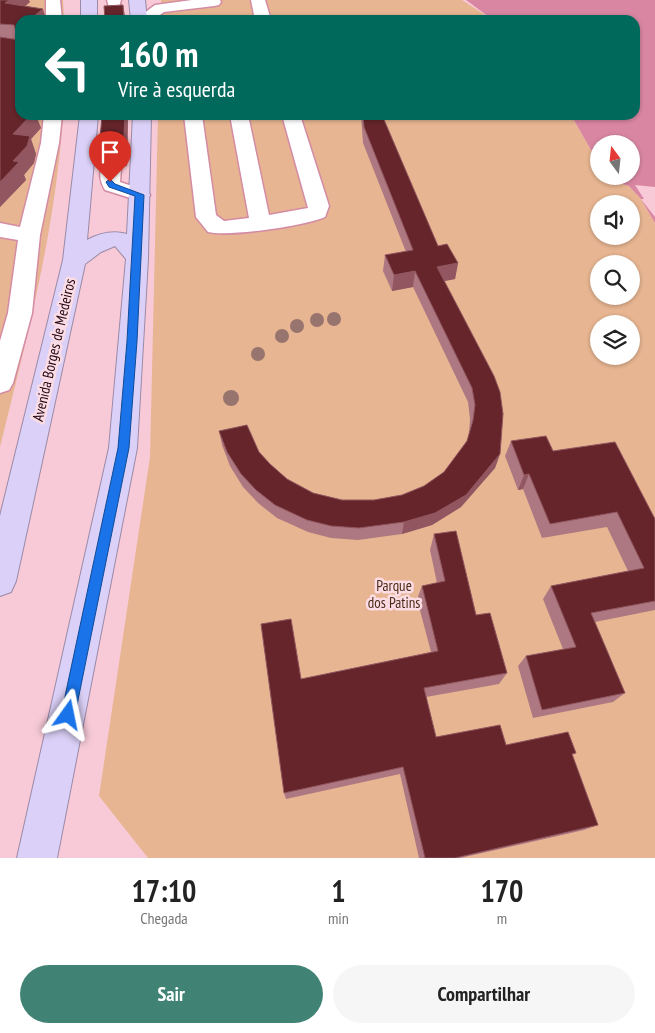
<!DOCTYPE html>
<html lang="pt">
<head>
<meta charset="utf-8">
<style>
  body { margin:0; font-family:"PT Sans Narrow",sans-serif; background:#f6f6f6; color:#222; height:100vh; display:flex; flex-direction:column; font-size:19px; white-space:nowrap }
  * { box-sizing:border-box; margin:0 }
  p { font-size:16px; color:#767676 }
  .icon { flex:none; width:28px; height:28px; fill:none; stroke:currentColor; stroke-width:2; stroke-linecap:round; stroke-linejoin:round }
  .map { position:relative; height:858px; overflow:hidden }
  .panel { display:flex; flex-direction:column; background:#fff; flex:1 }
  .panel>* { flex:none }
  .guide { position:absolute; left:15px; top:15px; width:625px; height:105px; border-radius:15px; box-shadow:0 1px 4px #0004; background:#00695c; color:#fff; overflow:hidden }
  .needle { width:32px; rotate:345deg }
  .fabs { position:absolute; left:590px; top:135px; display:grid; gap:10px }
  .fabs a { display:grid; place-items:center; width:50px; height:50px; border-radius:50%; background:#fff; box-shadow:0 1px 4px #0004; font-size:25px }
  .pin { position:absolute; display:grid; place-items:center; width:42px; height:42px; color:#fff; margin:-51px -21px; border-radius:50% 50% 50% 0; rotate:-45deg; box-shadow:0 0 5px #0007 }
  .pin .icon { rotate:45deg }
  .me { position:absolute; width:55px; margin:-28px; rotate:12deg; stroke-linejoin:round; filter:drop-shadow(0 0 4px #0008) }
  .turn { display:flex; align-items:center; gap:18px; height:105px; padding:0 20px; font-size:22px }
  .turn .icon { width:65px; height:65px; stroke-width:2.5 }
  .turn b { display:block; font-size:35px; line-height:42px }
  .eta { display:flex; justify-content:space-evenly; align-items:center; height:85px; text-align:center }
  .eta b { font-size:30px; font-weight:700; line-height:35px }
  .primary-button { display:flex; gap:10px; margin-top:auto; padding:10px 20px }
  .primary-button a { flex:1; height:58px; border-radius:30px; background:#408374; color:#fff; font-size:20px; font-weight:700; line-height:58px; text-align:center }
  .primary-button a+a { background:#f6f6f6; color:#222 }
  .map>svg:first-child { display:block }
</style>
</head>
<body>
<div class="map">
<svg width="655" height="858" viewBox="0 0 655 858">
  <rect width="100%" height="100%" fill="#f8cad8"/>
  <path fill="#e7b591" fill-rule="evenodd" d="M0,0H63L64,20H20V115H63C56,227 27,338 0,447Z
    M161,0H462L493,20H161Z
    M158,115H571L599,164V176H606L607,179L629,186L641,199L655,223V858H148L99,796L150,457ZM599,204H631V236H599ZM599,264H631V296H599ZM599,324H631V356H599Z"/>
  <path fill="#d986a3" d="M466,0H655V223L641,199L629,186L607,179L606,176H631V144H599V164L571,115H635V20H493Z"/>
  <path fill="#f8cad8" d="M635,185L655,187V217L644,203L641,199H644Z"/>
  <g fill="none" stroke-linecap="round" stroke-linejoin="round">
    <defs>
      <path id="minor" d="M46,0H60L62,20H46Z
        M107,0H121L119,7H109Z
        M192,0H220L221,2L219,5L214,6L164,12L153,20H135L155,5Z
        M251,0H265L271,20H255Z
        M44,115H62L59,143L40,235L32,313L13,383L9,390L0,393V341L8,313L18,240L0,237V223L20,227L41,143Z
        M184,115H202L216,215L224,221L249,218L230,115H248L269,215L308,208L282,115H300L329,206L325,217C305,226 229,237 208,232L196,217Z
        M111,162L118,164L121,168L120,182L147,191L150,195L147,199L140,201L105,190C100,182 98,172 104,164Z"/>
      <path id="highway" d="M81,0H97V20H81Z
        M129,0H145L147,20H131Z
        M80,115H98L87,240C100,233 112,230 127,234L133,115H151L148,259L137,448L57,858H17L109,448L126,259L115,246L101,252L85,264L16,581L11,592L0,596V516L63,260Z"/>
    </defs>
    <use href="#minor" stroke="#d48ba4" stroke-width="3"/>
    <use href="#highway" stroke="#9a8aa7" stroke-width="2"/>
    <use href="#minor" fill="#fff" fill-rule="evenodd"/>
    <use href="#highway" fill="#dbd0f7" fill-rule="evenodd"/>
  </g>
  <g fill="#98746e">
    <circle cx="334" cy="319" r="7"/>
    <circle cx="317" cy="320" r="7"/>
    <circle cx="297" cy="326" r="7"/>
    <circle cx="282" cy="336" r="7"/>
    <circle cx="258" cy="354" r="7"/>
    <circle cx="231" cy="398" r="8"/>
  </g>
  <path fill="#ae7882" d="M0,0L30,2L25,6L43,9L46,20H20L37,118L41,128L31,139L36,154L34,163L24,175L26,180L0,207Z
    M102,115H128L127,166L122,167L119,162L112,160L103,163L99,151Z
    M361,115H382L438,246L458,263L455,279L444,281L500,454L495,468L461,507L432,525L402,534L358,540L331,538L308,532L277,518L258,503L243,487L230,466L222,445L219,431L259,452L270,464L287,479L313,493L342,500H374L402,495L424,486L444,472L467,441L469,434L470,419L468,402L413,287L392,291L383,271L385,255L406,252L363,143Z
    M511,441L553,451L655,519V610L595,622L625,693L613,702L533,718L518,666L526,656L563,649L543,599L551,586L628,571L607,527L542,538L523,489L518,490L505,456Z
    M434,534L476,615L507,673L499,684L426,697L436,737L576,753L572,755L598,825L584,830L460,858H419L400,774L286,799L284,793L301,679L431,652L417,599L422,586L437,583L430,550Z"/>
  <path fill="#91565f" d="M9,0H29L30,2L11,19L5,3Z
    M123,5L125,16L126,20H124Z
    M43,9L46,20H29Z
    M20,28V43L16,31Z
    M27,115H40L37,118L41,128L31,139L36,154L34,163L24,175L26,180L0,207V182L13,161V134Z
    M125,115H128L127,166L123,155Z
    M108,149L112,160L103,163L99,151Z
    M458,263L455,279L435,283L437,267Z
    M415,271L413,287L392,291L394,275Z
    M500,454L495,468L461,507L432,525L402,534L404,522Z
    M529,474L523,489L518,490L524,475Z"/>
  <path fill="#65252b" stroke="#91565f" d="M0,0H9L5,3L43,9L29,20H20V28L16,31L14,25L0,24Z
    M123,5L124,20H105L104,6Z
    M0,37L20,40V115H31L13,134L30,136L27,146L13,161L19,162L0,182Z
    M102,115H125L123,155H119L115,151L108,149L99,151Z
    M363,115H382L438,246L447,244L458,263L437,267L494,376L500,392L503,414L500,454L466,495L435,513L404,522L359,528L331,526L307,520L275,505L256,490L241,474L227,452L219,431L247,425L259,452L270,464L287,479L313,493L342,500H374L402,495L424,486L444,472L467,441L473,420L475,405L472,388L415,271L394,275L385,255L413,250L364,127Z
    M546,436L553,451L615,442L655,519V601L591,613L625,693L542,710L526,656L576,647L551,586L644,568L617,512L550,524L529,474L524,475L511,441Z
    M456,531L476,615L490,613L507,673L424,688L436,737L500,725L506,745L568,732L576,753L572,754L598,825L455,858H425L403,767L284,793L261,624L291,619L301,679L438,651L422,586L445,581L434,534Z"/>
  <path fill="#1a73e8" stroke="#114b97" d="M110,179L115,184L144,195L137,341L129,448L75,715L73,720L68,722L63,720L61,715L118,448L127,341L135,196L109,187L106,182Z"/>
  <g text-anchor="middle" stroke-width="5" stroke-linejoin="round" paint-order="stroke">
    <g font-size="15" fill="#220812" stroke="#fcdce5">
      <text transform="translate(54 350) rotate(-77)" y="5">Avenida Borges de Medeiros</text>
    </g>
    <g font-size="15" fill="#4a2d17" stroke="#fcdce5">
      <text x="394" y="591">Parque<tspan x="394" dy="17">dos Patins</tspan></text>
    </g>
  </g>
</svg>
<div class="fabs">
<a><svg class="needle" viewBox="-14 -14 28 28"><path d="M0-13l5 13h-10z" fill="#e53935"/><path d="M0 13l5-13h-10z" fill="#767676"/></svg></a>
<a><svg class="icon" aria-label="sound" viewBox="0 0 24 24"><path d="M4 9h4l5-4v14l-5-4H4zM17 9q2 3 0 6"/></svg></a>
<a><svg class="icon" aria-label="search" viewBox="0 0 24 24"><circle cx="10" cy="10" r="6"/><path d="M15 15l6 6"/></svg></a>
<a><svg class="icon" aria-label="layers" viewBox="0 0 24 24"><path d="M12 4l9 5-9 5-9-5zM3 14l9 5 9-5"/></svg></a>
</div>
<div class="pin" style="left:110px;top:182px;background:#d93025"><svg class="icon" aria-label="arrive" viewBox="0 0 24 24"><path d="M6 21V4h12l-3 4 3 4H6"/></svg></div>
<svg class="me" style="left:68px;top:715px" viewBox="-20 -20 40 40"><path d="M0-17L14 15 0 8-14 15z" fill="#1a73e8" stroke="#fff" stroke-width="4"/></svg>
<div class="guide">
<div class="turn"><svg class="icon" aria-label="left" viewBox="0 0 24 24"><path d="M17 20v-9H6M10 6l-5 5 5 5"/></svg><div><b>160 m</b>Vire à esquerda</div></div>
</div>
</div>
<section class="panel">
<div class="eta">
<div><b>17:10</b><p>Chegada</p></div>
<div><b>1</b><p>min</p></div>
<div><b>170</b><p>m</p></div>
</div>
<div class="primary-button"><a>Sair</a><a>Compartilhar</a></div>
</section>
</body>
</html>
